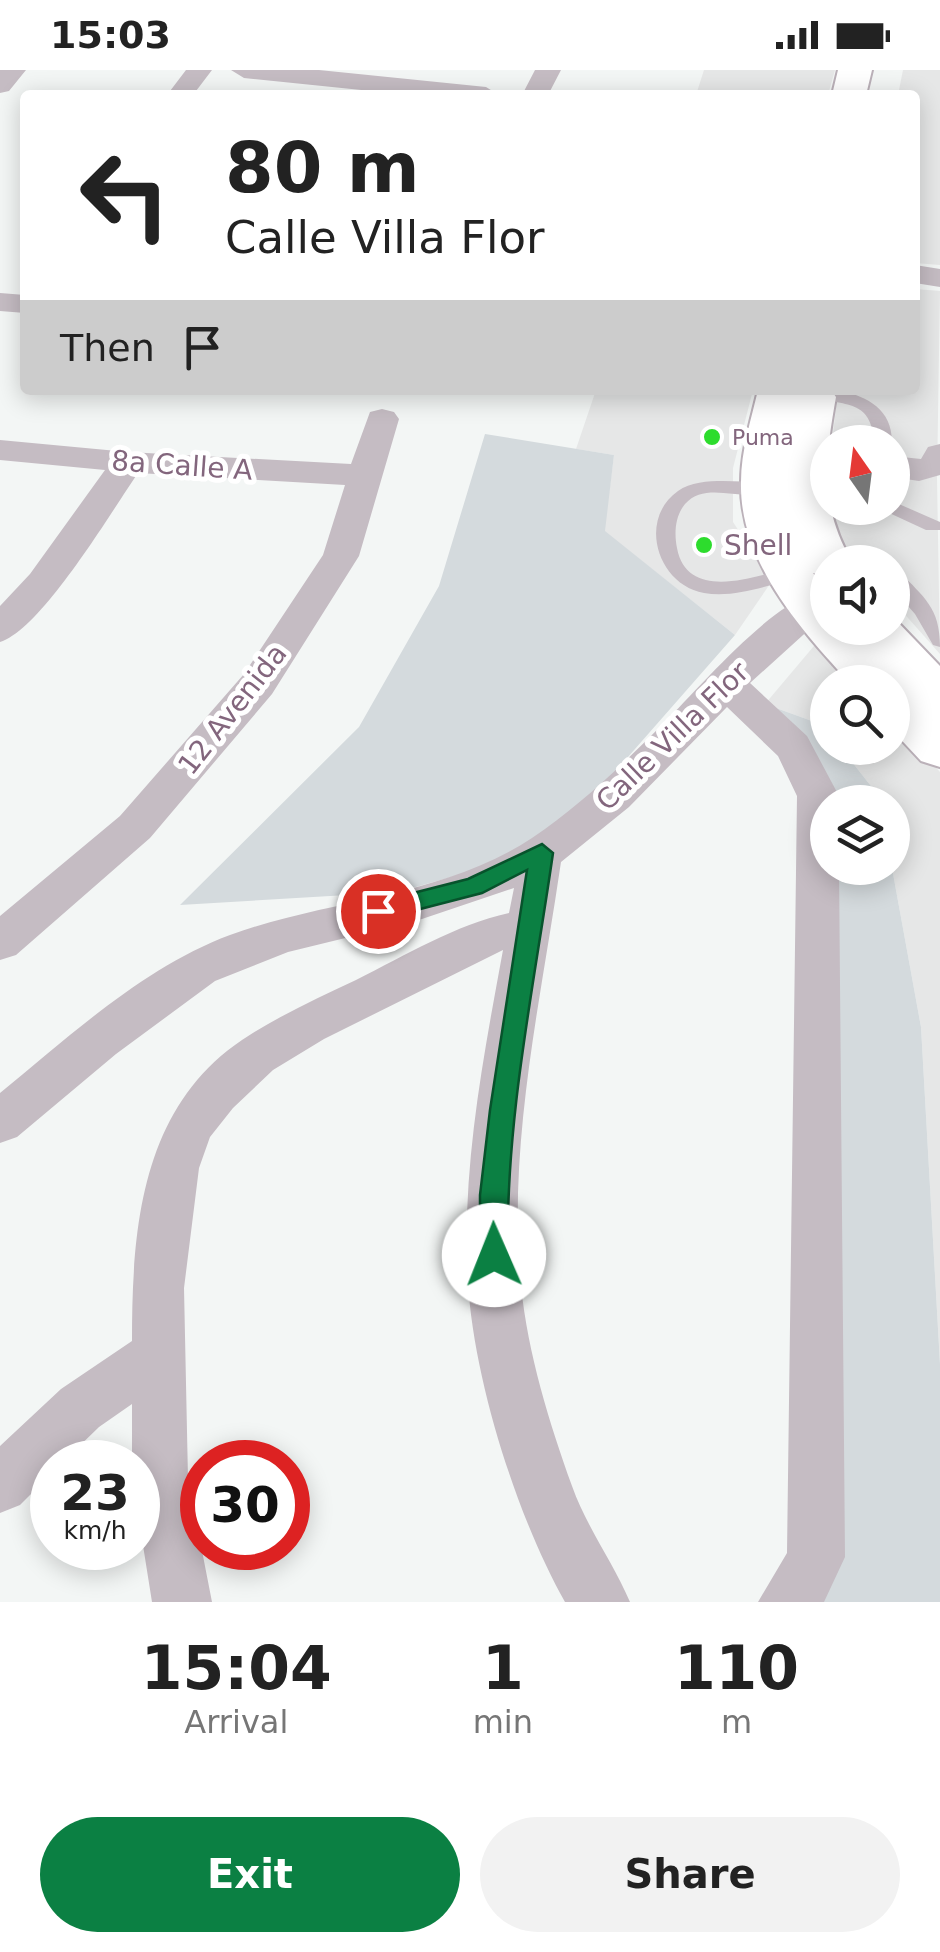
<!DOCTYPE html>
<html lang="en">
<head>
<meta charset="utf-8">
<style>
  body { margin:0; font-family:"DejaVu Sans",sans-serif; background:#f2f2f2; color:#222; height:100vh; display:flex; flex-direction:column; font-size:38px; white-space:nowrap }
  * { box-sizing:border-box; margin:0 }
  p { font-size:32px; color:#767676 }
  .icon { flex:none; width:55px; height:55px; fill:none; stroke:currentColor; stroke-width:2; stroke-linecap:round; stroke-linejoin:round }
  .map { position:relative; height:1532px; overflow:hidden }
  .side { display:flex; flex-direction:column; background:#fff; flex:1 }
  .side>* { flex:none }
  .guide { position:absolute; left:20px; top:20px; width:900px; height:305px; border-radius:10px; box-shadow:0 5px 25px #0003; background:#fff; color:#222; overflow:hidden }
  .needle { width:65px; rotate:346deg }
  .controls { position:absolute; left:810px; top:355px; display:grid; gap:20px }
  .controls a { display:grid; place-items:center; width:100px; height:100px; border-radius:50%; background:#fff; box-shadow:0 5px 25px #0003; font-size:50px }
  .speed { position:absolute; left:30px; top:1370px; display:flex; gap:20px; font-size:50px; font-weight:700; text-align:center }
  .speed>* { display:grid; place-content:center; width:130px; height:130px; border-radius:50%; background:#fff; box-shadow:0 5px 25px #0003; line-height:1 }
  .speed small { font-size:25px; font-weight:400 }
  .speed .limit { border:15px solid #d22; background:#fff; color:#111 }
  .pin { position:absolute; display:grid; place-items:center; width:85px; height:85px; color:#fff; margin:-42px; border:5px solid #fff; border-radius:50%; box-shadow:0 2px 10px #0007 }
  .me { position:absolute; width:110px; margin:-55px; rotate:359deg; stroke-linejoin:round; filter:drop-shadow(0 0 8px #0008) }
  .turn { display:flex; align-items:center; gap:35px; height:210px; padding:0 40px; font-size:45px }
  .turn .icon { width:130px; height:130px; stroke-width:2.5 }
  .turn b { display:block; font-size:70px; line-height:85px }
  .then { display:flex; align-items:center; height:95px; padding:0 40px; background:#0003; gap:20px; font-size:38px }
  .eta { display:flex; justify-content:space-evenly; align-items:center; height:170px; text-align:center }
  .eta b { font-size:60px; font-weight:800; line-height:70px }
  .action { display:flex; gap:20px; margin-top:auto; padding:20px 40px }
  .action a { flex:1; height:115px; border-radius:60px; background:#0b8043; color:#fff; font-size:40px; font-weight:800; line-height:115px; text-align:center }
  .action a+a { background:#f2f2f2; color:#222 }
  .status { display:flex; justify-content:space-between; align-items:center; height:70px; padding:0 50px; background:#fff; direction:ltr }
  .status svg { height:28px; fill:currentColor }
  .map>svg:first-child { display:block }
</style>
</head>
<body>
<div class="status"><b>15:03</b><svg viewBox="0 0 49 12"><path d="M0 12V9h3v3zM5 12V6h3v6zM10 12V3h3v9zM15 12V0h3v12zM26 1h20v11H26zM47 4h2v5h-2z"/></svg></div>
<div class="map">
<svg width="940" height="1532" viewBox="0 0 940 1532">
  <rect width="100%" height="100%" fill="#f3f6f5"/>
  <path fill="#e6e7e7" d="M704,0H835L828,25H696Z
    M903,0H940V195L915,193V25H898Z
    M915,219L940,221L937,408L940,584L893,531L892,492H859L839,469L831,438H892V372H832L838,320H915Z
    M596,320H753L733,398V452L772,511L735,565L604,461L614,385L576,379Z
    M819,570L858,612H828L827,660L823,655L765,634Z
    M893,650L940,702V1294L921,957L892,798V732H879L878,725L841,678H892Z"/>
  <path fill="#d4dadd" d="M485,364L614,385L605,461L735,565L599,720L512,790L398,822L180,835L359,657L439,516Z
    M765,634L823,655L827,660L828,678H841L878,725L879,732H828V798H892L921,957L940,1294V1532H819L802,700Z"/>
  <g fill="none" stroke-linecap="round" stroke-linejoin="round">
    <defs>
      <path id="secondary" d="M838,0H872L866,25H832Z
        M758,320H831L836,327C825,389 819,435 852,492H828V507L813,503L828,523V558H892V546L940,596V697L921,691L892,660V612H849C799,558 739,490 741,412C741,381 751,350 758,320Z"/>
    </defs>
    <use href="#secondary" stroke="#bbb1b9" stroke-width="4"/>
    <path fill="#c5bcc3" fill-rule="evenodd" d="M839,320C868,327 892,339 892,372H874C871,322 836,341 807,321Z
      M723,411L763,412L772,418C750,437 708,408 685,434C675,446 674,463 677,478C687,532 754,507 789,498L799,504L796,508C766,516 734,528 704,523C658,515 637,450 678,421C690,412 708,411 723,411Z
      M892,431L940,452V460H926L885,441L883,438H892Z
      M820,469L878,488L881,492H852L813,479L810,475Z
      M892,499L899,501C924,528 940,537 940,577L933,575L915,544L892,518Z"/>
    <path fill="#c5bcc3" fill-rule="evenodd" d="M0,0H26L9,21L0,23Z
      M186,0H212L193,25H167Z
      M231,0H319L486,17L499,25H410L244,8Z
      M535,0H561L548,25H522Z
      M915,195L940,199V217L915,213Z
      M0,223L25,225V243L0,241Z
      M382,339L394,342L399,349L359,486L272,624L150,768L16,885L0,890V846L120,746L244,604L323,485L345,415L138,403C111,442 41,560 0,572V536L30,504L105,400L0,390V370L128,382L351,394L370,342Z
      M940,374V405L919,411L892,407V386L921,389L928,377Z
      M811,525L824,528L828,533L824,546L750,613L807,666L839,726V732H828V798H839L845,1487L824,1532H758L787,1483L797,726L778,686L727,637L629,737L561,792C541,930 507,1075 521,1216C528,1284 549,1352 572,1416C587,1458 613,1492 630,1532H565C517,1447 474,1311 468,1213C461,1101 483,989 503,880L324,969L273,1000L233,1038L210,1067L199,1098L184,1218L188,1409L212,1532H152L138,1444V1392H132V1334L99,1357L63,1392H52V1403L20,1435L0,1443V1376L61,1319L132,1271C132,1159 141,1038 242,970C278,946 318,928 356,910C406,885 455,855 509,843L514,818L419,850L288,882L215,911L116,984L17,1067L0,1073V1023C71,965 144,897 230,865C329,829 443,827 532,768C581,735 623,694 664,653C697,620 769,536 811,525Z"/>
    <use href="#secondary" fill="#fff" fill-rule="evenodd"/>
  </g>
  <path fill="#0b8043" stroke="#07532c" stroke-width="2.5" d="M542,774L553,783C534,916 505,1051 508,1185L504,1194L494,1198L484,1194L480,1185V1125L490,1040L527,800L482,823L378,850L370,848L366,841L370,834L378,832L468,809Z"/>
  <g fill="#2ddc2d" stroke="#fff" stroke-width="4">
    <circle cx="712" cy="367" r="10"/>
    <circle cx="704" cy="475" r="10"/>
  </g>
  <g text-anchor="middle" stroke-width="10" stroke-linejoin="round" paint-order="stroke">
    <g font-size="22" fill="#83667d" stroke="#fff" text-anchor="start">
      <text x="732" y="375">Puma</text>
    </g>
    <g font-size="28" fill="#83667d" stroke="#fff">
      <text transform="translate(182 395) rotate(4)" y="10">8a Calle A</text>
      <text transform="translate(232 639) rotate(-52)" y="10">12 Avenida</text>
      <text transform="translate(672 666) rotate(-44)" y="10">Calle Villa Flor</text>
    </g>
    <g font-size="28" fill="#83667d" stroke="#fff" text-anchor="start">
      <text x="724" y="485">Shell</text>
    </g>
  </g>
</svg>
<div class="controls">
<a><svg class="needle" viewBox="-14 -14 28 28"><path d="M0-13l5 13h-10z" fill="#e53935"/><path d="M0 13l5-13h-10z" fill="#767676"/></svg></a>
<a><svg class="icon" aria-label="sound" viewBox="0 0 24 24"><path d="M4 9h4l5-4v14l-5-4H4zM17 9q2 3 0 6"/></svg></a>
<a><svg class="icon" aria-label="search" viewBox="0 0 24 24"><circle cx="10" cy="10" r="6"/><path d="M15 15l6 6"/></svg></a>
<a><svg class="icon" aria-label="layers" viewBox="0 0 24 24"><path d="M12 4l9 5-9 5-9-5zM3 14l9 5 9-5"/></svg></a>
</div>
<div class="speed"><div>23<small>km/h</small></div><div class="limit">30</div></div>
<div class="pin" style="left:378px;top:841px;background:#d93025"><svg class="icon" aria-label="arrive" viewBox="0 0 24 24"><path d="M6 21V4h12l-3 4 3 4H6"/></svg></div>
<svg class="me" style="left:494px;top:1185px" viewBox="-20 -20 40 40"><circle r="19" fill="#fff"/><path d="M0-13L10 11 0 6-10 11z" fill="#0b8043"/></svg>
<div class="guide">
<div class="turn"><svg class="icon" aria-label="left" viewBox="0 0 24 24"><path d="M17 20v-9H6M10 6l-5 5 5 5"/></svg><div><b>80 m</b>Calle Villa Flor</div></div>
<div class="then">Then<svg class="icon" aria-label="arrive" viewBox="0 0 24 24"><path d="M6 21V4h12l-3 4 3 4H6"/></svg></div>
</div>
</div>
<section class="side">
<div class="eta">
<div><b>15:04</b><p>Arrival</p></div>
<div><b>1</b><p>min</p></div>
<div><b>110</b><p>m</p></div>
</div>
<div class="action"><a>Exit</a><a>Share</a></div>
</section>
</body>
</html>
